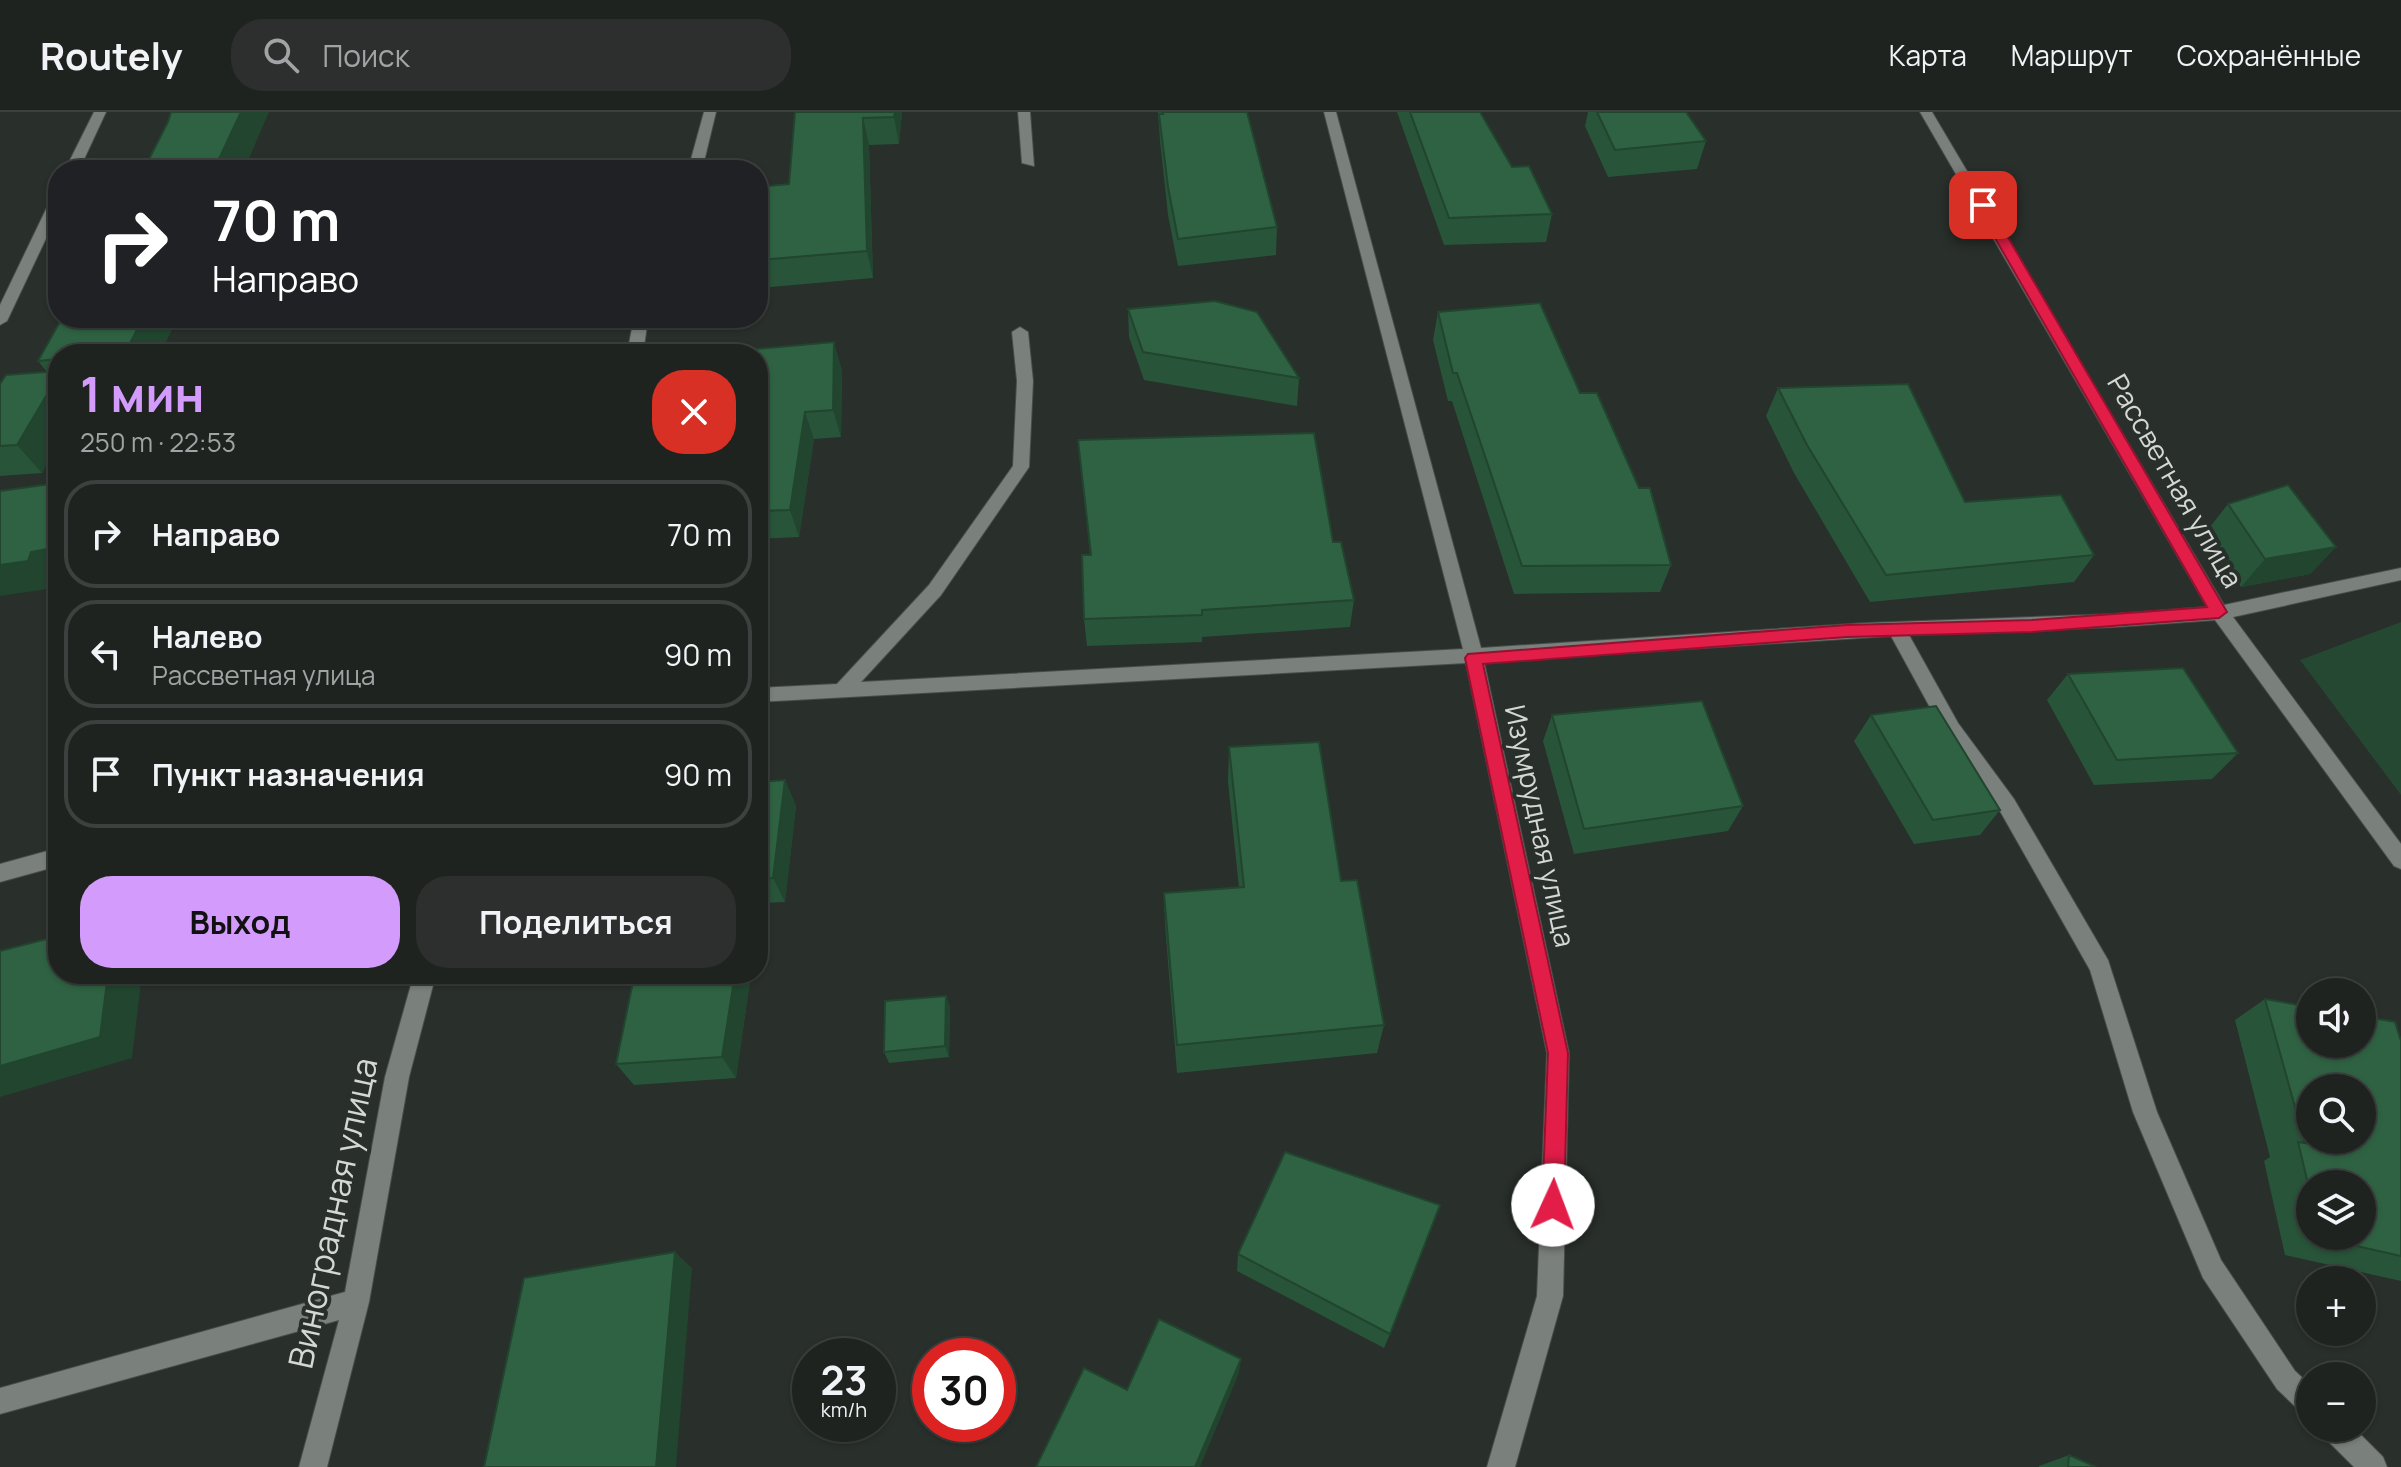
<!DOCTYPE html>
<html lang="ru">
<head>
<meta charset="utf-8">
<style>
  body { margin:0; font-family:Manrope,sans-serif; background:#2c2f2d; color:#f1f3f6; height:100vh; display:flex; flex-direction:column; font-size:30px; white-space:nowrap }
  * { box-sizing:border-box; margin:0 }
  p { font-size:26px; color:#a1a4a5 }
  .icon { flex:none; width:44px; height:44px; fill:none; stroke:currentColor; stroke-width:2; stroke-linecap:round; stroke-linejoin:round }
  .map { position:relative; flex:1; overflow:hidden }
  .sheet { position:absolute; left:48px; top:232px; width:720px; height:640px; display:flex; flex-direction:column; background:#1f2320; border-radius:32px; box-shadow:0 2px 6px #0004,0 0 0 2px #3c403e }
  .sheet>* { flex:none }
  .banner { position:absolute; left:48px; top:48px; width:720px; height:168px; border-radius:32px; box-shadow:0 2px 6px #0004,0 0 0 2px #3c403e; background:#202124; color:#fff; overflow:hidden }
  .tools { position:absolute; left:2296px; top:866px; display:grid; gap:16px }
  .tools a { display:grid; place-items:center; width:80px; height:80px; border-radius:50%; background:#1f2320; box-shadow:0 2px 6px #0004,0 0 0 2px #3c403e; font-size:40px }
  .speed { position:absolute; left:792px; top:1226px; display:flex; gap:16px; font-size:40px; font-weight:700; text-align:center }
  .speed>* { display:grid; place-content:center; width:104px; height:104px; border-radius:50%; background:#1f2320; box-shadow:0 2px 6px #0004,0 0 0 2px #3c403e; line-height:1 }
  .speed small { font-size:20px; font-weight:400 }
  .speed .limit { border:12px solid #d22; background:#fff; color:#111 }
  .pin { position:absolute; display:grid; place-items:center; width:68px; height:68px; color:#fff; margin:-34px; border-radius:16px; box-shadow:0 4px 12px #0006 }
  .me { position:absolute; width:88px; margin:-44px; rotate:2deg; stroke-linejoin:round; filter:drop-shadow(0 0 6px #0008) }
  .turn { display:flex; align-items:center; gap:28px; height:168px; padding:0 32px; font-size:36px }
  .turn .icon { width:104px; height:104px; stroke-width:2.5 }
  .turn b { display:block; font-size:56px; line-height:68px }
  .round { display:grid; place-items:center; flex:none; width:84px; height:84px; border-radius:32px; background:#2c2f2d }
  .summary { display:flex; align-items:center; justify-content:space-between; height:136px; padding:0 32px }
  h1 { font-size:48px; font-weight:700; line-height:60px; color:#d39cfc }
  .button { display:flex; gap:16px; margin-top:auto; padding:16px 32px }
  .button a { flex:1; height:92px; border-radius:32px; background:#d39cfc; color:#111; font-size:32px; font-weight:700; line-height:92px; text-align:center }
  .button a+a { background:#2c2f2d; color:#f1f3f6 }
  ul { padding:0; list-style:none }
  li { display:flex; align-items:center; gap:24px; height:108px; margin:0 16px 12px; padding:0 16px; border:4px solid #3c403e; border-radius:32px }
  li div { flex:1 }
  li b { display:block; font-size:30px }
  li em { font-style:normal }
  header { display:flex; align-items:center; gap:48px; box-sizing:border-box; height:112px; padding:0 40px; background:#1f2320; border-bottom:2px solid #3c403e }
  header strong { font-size:38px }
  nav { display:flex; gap:44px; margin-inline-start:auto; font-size:28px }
  .search { width:560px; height:72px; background:#2c2f2d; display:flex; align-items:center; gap:20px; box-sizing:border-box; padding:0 28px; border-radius:32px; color:#a1a4a5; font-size:30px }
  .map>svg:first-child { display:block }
</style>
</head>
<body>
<header>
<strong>Routely</strong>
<div class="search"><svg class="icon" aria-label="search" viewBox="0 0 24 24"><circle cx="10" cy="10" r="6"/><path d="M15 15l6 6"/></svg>Поиск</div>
<nav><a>Карта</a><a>Маршрут</a><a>Сохранённые</a></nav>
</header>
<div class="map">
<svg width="2401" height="1355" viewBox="0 0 2401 1355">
  <rect width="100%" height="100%" fill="#292f2b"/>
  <path fill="#244831" d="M2401,510V683L2300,548Z"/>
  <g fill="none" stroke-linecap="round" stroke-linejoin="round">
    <defs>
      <path id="minor" d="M94,0H106L79,58H65Z
        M704,0H716L702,58H688Z
        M1018,0H1030L1034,54L1022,51Z
        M1324,0H1336L1481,536L1867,511L2115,502L2207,495L1920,0H1932L2224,493L2401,456V468L2233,505L2401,732V757L2394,754L2215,508L2115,515L1909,523L1958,611L2014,687L2108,848L2157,1000L2221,1148L2295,1259L2310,1273V1304L2301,1300L2277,1277L2203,1166L2133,1000L2090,858L2000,699L1944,621L1891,524L1484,550L1569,941L1563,1184L1515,1355H1487L1537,1184L1547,941L1466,551L758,590V576L837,572L929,473L1013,354L1017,269L1012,220L1020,215L1028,220L1033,269L1029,355L941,483L861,570L1463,537Z
        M58,83V101L7,209L0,213V193L51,87Z
        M634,206H648L643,242H627Z
        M58,736V754L0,770V752Z
        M414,862H436L409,965L369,1190L327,1355H299L339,1208L0,1302V1276L345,1180L385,965Z
        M2322,1316H2354L2383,1345L2387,1355H2354L2325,1326Z"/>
    </defs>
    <use href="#minor" stroke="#484d49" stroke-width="2"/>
    <use href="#minor" fill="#7a807c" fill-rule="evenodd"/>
  </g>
  <path fill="#285439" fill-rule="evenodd" d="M795,0H902L899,32L869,33L873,166L758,176V75L789,72Z
    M1158,0H1247L1277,115L1276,143L1178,154L1168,103L1160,29Z
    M1397,0H1480L1512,55L1552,102L1546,130L1444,133Z
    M1588,0H1686L1706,29L1697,57L1608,65L1585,14Z
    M168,10L244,58H147L145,55Z
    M1128,197L1299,266L1297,294L1144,268L1129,225Z
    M1438,200L1580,281L1671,453L1660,480L1514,482L1452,289H1448L1433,228Z
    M62,206H168L174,213L160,242H58V332L42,361L0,364V272L47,260L38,249Z
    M758,242L842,258L841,325L814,327L799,425L758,427Z
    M1778,276L1965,390L2094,443L2074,470L1870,490L1794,361L1766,304Z
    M1078,328L1333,430L1354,488L1350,515L1202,525V530L1087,534L1084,507L1090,443Z
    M2228,392L2336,435L2310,462L2241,475L2206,420Z
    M2068,562L2238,641L2212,667L2094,673L2047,588Z
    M1552,603L1743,694L1728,719L1574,742L1543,629Z
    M1871,603L2000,698L1980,723L1914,732L1854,629Z
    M1229,635L1341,769L1384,913L1377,941L1177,961L1165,813L1164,781L1239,776L1228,670Z
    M785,668L796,694L785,790L761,791L758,815V670Z
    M657,862H751L736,966L634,973L616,952Z
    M946,884L950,895L949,945L889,951L884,940Z
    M2265,887L2401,929V1169L2285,1143L2264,1049L2270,1045L2235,908ZM2310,1072L2362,1124H2310Z
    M1238,1142L1390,1222L1384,1236L1237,1159Z
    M2069,1343L2096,1355H2039V1354Z"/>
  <path fill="#21452e" d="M241,0H269L244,58H226L219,47Z
    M895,0H902L899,32L894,5Z
    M863,6L869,33L873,166L867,139Z
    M143,206H168L174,213L160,242H126L125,241Z
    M834,230L842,258L841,325L833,298Z
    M58,264V332L42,361L17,333Z
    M805,300L814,327L799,425L790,398Z
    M58,409V467L54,476L0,484V453Z
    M2336,435L2310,462L2241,475L2265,447Z
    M785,668L796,694L785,790L773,766Z
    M758,784L761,791L758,815Z
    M108,862H142L132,946L0,985V954Z
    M735,862H751L736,966L722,945Z
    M946,884L950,895L949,945L945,934Z
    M675,1140L692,1156L676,1355H656Z
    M1241,1247L1239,1261L1200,1355H1195Z"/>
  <path fill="#2f6242" stroke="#21452e" stroke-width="2" fill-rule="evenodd" d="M171,0H241L219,47L145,55L168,10Z
    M795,0H895L894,5L863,6L867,139L758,148V75L789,72Z
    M1162,0H1247L1277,115L1178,127L1168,75L1159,2H1163Z
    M1410,0H1480L1512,55L1529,54L1552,102L1449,106Z
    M1597,0H1686L1706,29L1615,38Z
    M1215,189L1257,200L1299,266L1143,240L1128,197Z
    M1540,191L1580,281H1597L1639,376H1650L1671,453L1522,454L1457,261H1453L1438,200Z
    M62,206H143L125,241L58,242V247L38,249Z
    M834,230L833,298L805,300L790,398L758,399V242H732L733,239Z
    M58,259V264L17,333L0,334V272L6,263Z
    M1908,272L1965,390L2061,383L2094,443L1886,463L1807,333L1778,276Z
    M1314,321L1333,430H1341L1354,488L1202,498V503L1084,507L1082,443H1091L1078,328Z
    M58,371V409L47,437L31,440L28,449L0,453V379Z
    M2288,373L2336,435L2265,447L2228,392Z
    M2183,556L2238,641L2117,648L2068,562Z
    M1702,589L1743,694L1584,717L1552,603Z
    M1936,594L2000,698L1933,708L1871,603Z
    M1319,630L1341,769L1357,768L1384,913L1177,933L1164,781L1244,775L1229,635Z
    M785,668L773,766L758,767V670Z
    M58,824V862H108L100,925L0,954V839Z
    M657,862H735L722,945L616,952L634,865L657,864Z
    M946,884L945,934L884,940L885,889Z
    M2265,887L2310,895V932H2362V904L2395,910L2401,929V1144L2321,1126L2320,1124H2362V1072H2310V1080L2298,1030L2305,1031ZM2310,976H2362V1028H2310Z
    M1285,1040L1440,1093L1390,1222L1238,1142Z
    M675,1140L656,1355H484L524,1166Z
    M1159,1207L1241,1247L1195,1355H1036L1084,1256L1127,1278Z
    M2069,1343L2096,1355H2068Z"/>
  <path fill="#e11d48" stroke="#92132f" stroke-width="2" d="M1983,89L1989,93L2227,500L2219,506L2032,520L1847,525L1483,552L1568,941L1564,1093L1561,1101L1553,1104L1545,1101L1542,1093L1548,941L1465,546L1468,542L1847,513L2032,508L2207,495L1976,93Z"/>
  <g text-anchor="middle" stroke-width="8" stroke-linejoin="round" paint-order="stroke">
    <g font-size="28" fill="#d4d8d5" stroke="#292f2b">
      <text transform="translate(2175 369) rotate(60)" y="10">Рассветная улица</text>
      <text transform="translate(1540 714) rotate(78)" y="10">Изумрудная улица</text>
    </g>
    <g font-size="34" fill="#d4d8d5" stroke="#292f2b">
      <text transform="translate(333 1101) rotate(-78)" y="12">Виноградная улица</text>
    </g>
  </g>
</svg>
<div class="tools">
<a><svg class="icon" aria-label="sound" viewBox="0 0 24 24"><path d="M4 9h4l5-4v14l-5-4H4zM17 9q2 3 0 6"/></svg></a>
<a><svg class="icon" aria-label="search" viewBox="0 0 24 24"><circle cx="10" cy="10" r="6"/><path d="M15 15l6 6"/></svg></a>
<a><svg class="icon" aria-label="layers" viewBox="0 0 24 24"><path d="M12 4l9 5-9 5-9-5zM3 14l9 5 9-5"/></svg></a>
<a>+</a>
<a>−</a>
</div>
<div class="speed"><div>23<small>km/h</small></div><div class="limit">30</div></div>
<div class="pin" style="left:1983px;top:93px;background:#d93025"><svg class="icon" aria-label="arrive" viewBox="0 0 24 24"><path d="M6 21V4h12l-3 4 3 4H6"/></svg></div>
<svg class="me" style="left:1553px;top:1093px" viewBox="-20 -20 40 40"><circle r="19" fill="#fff"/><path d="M0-13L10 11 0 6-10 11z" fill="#e11d48"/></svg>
<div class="banner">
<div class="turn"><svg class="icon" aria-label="right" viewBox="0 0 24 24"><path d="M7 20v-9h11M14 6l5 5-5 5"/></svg><div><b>70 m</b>Направо</div></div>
</div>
<section class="sheet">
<div class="summary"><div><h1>1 мин</h1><p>250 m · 22:53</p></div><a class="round" style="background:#d93025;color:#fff"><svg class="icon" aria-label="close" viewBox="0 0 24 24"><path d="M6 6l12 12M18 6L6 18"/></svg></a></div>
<ul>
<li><svg class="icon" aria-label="right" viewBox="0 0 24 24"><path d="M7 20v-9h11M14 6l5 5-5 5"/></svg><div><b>Направо</b></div><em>70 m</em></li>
<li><svg class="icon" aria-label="left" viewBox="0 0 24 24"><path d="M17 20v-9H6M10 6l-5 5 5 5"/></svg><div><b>Налево</b><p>Рассветная улица</p></div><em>90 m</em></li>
<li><svg class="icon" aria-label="arrive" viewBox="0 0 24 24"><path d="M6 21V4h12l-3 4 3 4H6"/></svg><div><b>Пункт назначения</b></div><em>90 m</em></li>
</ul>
<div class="button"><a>Выход</a><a>Поделиться</a></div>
</section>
</div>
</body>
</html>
